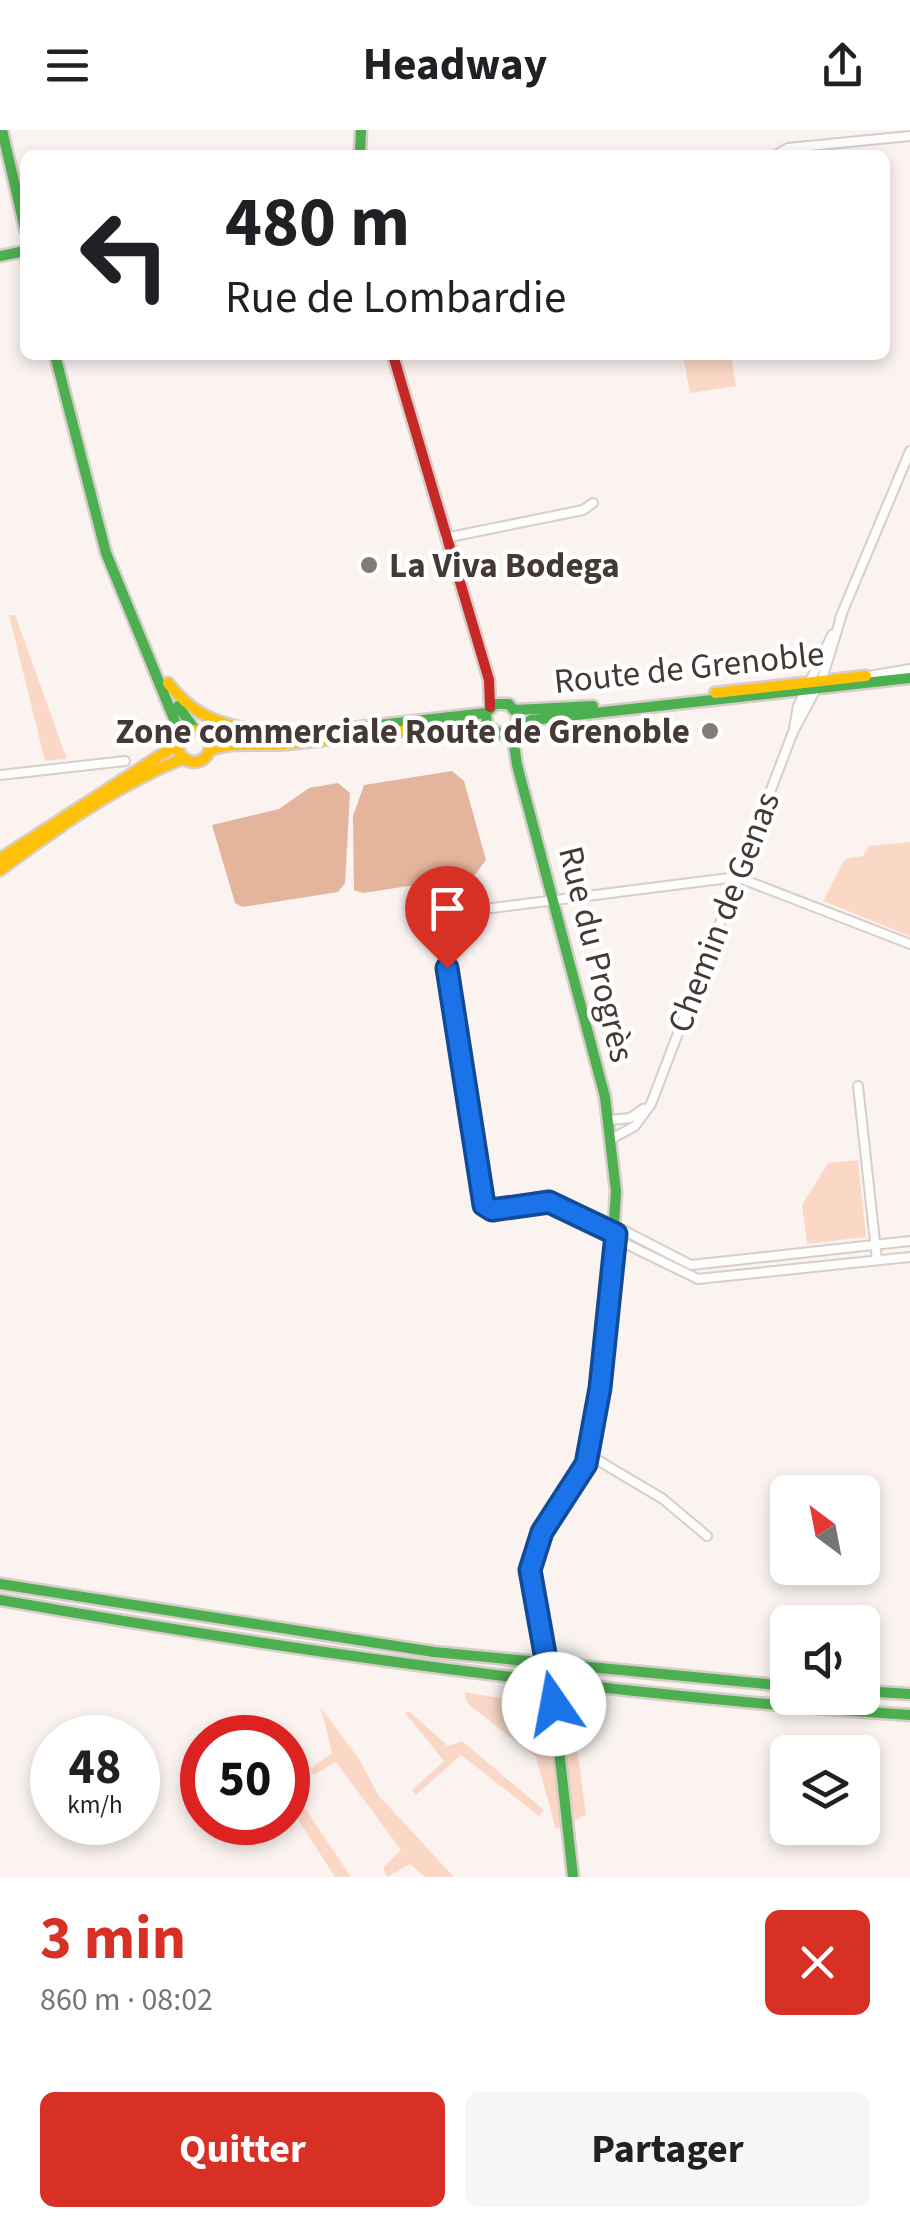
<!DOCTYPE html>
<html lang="fr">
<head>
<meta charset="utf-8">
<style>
  body { margin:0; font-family:"Source Sans 3",sans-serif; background:#f6f6f6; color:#202124; height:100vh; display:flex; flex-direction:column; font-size:38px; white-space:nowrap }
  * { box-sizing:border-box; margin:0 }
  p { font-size:32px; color:#757577 }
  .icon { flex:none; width:55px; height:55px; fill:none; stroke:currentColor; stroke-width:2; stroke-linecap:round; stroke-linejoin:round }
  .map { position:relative; height:1747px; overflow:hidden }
  .sheet { display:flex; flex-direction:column; background:#fff; flex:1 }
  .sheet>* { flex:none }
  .banner { position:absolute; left:20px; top:20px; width:870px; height:210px; border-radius:15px; box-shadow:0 5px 15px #0003; background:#fff; color:#202124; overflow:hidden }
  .needle { width:65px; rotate:328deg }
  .buttons { position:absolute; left:770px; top:1345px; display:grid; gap:20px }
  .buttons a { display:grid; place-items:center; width:110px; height:110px; border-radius:15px; background:#fff; box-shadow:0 5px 15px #0003; font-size:50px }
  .speed { position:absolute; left:30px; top:1585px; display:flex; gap:20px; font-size:50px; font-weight:700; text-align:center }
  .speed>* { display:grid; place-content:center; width:130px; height:130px; border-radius:50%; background:#fff; box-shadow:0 5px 15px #0003; line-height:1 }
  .speed small { font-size:25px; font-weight:400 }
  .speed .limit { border:15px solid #d22; background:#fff; color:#111 }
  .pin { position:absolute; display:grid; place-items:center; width:85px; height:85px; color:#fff; margin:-102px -42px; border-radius:50% 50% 50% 0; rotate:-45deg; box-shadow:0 0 10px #0007 }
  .pin .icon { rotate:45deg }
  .me { position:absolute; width:110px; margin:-55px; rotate:348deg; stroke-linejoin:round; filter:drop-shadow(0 0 8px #0008) }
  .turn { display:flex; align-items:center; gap:35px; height:210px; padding:0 40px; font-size:45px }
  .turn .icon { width:130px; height:130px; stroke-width:2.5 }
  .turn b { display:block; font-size:70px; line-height:85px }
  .round { display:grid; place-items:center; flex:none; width:105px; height:105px; border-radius:15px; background:#f6f6f6 }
  .headline { display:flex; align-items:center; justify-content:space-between; height:170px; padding:0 40px }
  h1 { font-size:60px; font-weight:700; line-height:75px; color:#d93025 }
  .cta { display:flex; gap:20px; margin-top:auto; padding:20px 40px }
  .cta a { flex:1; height:115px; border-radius:15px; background:#d93025; color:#fff; font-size:40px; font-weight:700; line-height:115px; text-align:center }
  .cta a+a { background:#f6f6f6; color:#202124 }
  header { display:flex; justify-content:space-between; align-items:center; height:130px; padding:0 40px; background:#fff; font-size:45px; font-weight:700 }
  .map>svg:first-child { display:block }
</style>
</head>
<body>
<header><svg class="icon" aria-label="menu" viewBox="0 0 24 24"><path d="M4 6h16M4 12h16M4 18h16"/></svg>Headway<svg class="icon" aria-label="share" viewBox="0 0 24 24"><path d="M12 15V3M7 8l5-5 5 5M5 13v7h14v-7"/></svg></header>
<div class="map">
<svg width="910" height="1747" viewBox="0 0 910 1747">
  <rect width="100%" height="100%" fill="#faf3f0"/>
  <path fill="#fbd8c6" d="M683,225H731L736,256L690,263Z
    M9,485H15L67,629L45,631Z
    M910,712V806L823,771L845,729L863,726L869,716Z
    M858,1030L866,1107L807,1114L802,1075L828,1033Z
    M464,1562L572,1580L586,1685L556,1699L536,1627L468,1574Z
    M321,1578L359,1629L379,1666L454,1747H425L410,1734L387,1747L383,1738L401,1720L336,1632L314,1645L310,1639L332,1623Z
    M409,1581L448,1616L462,1611L544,1680L539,1686L461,1625L416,1665L412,1660L444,1631L405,1583Z
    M288,1657L292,1659L351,1747H335L288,1674Z"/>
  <path fill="#e4b59c" d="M452,641L464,651L486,730L474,746L363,763L354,760L353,686L364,655Z
    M338,653L350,663L345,753L338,762L242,777L235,773L212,695L279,679L309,658Z"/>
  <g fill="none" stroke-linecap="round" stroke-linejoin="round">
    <defs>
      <path id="street" d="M776,25L788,18L910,6
        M445,408L583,380L593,373
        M840,488L910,321
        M869,546L910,539
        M794,598L798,576L832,505
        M0,645L125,631
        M858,956L877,1130
        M610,990L630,988L643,979
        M613,1008L635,996L651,974L793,602L823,546L842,484
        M617,1097L691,1135L910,1111
        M617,1104L549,1071L492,1080L484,1075L441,796L452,783L737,747L910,814
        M616,1109L698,1149L910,1127
        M589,1325L663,1369L707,1406"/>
      <path id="fast" d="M2,0L25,99
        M360,25L361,0
        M0,126L25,121
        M55,225L106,423L181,606
        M178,576L195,600
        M515,580L593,576
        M517,594V584L509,574H495L486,583L487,597L504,605L531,590L910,548
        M512,601L517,635L605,967L616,1061L608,1191L586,1335L542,1402L530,1440L541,1512
        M207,606L272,607L486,583
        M0,1454L434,1522L788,1556
        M0,1470C302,1523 604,1565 910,1585
        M862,1561L910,1564
        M554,1574L573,1747"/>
      <path id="slow" d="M168,553C198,592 231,598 278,603
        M715,563L866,546
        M178 616a16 16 0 1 1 32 0a16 16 0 1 1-32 0Z
        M210,620C235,611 260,616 286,614C353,608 420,595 487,597
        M0,729L178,614
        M0,740C57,698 118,654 184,628"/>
      <path id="jam" d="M393,225L489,550L490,577"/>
    </defs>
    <use href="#street" stroke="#d7cec9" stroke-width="12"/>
    <use href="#fast" stroke="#d7cec9" stroke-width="15"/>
    <use href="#slow" stroke="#d7cec9" stroke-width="15"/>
    <use href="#jam" stroke="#d7cec9" stroke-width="15"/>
    <use href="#street" stroke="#fefdfd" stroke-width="8"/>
    <use href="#fast" stroke="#4caf50" stroke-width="10"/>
    <use href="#slow" stroke="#ffc107" stroke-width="10"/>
    <use href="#jam" stroke="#c62828" stroke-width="10"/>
    <defs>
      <path id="fast-bridge" d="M541,1512L554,1574"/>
    </defs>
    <use href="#fast-bridge" stroke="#d7cec9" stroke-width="15" stroke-linecap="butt"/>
    <use href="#fast-bridge" stroke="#4caf50" stroke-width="10"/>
  </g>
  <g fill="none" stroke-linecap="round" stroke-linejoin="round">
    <defs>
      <path id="route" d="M447,838L484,1075L492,1080L549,1072L616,1104L600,1258L586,1334L542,1402L530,1440L554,1574"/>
    </defs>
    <use href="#route" stroke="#114b97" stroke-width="25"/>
    <use href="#route" stroke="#1a73e8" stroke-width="18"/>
  </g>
  <g fill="#847a76" stroke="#fff" stroke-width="4">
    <circle cx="369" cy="435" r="10"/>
    <circle cx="710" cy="601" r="10"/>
  </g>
  <g text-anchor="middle" stroke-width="9" stroke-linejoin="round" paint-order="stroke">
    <g font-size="35" font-weight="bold" fill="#443934" stroke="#fff" text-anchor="start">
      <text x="389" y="447">La Viva Bodega</text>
      <text x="690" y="613" text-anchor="end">Zone commerciale Route de Grenoble</text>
    </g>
    <g font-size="35" fill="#443934" stroke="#fff">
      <text transform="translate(689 537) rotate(-6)" y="12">Route de Grenoble</text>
      <text transform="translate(723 782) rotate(-69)" y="12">Chemin de Genas</text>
      <text transform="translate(597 824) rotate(76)" y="12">Rue du Progrès</text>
    </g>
  </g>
</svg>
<div class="buttons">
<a><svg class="needle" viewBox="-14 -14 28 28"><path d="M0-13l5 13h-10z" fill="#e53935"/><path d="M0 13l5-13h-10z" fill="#757577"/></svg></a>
<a><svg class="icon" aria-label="sound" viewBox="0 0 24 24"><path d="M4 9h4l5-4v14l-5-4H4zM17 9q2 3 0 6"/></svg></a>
<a><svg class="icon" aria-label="layers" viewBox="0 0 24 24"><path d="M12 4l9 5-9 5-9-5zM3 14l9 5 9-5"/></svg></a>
</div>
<div class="speed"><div>48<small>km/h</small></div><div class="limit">50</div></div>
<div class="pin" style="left:447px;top:838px;background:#d93025"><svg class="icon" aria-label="arrive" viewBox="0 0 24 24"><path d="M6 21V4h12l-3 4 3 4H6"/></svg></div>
<svg class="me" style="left:554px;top:1574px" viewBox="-20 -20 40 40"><circle r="19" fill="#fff"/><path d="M0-13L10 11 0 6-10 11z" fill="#1a73e8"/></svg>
<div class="banner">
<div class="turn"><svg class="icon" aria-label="left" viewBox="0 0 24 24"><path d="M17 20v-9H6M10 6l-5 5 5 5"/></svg><div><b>480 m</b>Rue de Lombardie</div></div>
</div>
</div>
<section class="sheet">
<div class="headline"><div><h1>3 min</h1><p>860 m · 08:02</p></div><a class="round" style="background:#d93025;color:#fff"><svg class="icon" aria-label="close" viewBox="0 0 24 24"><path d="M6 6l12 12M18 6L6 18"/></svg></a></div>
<div class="cta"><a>Quitter</a><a>Partager</a></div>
</section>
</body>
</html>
